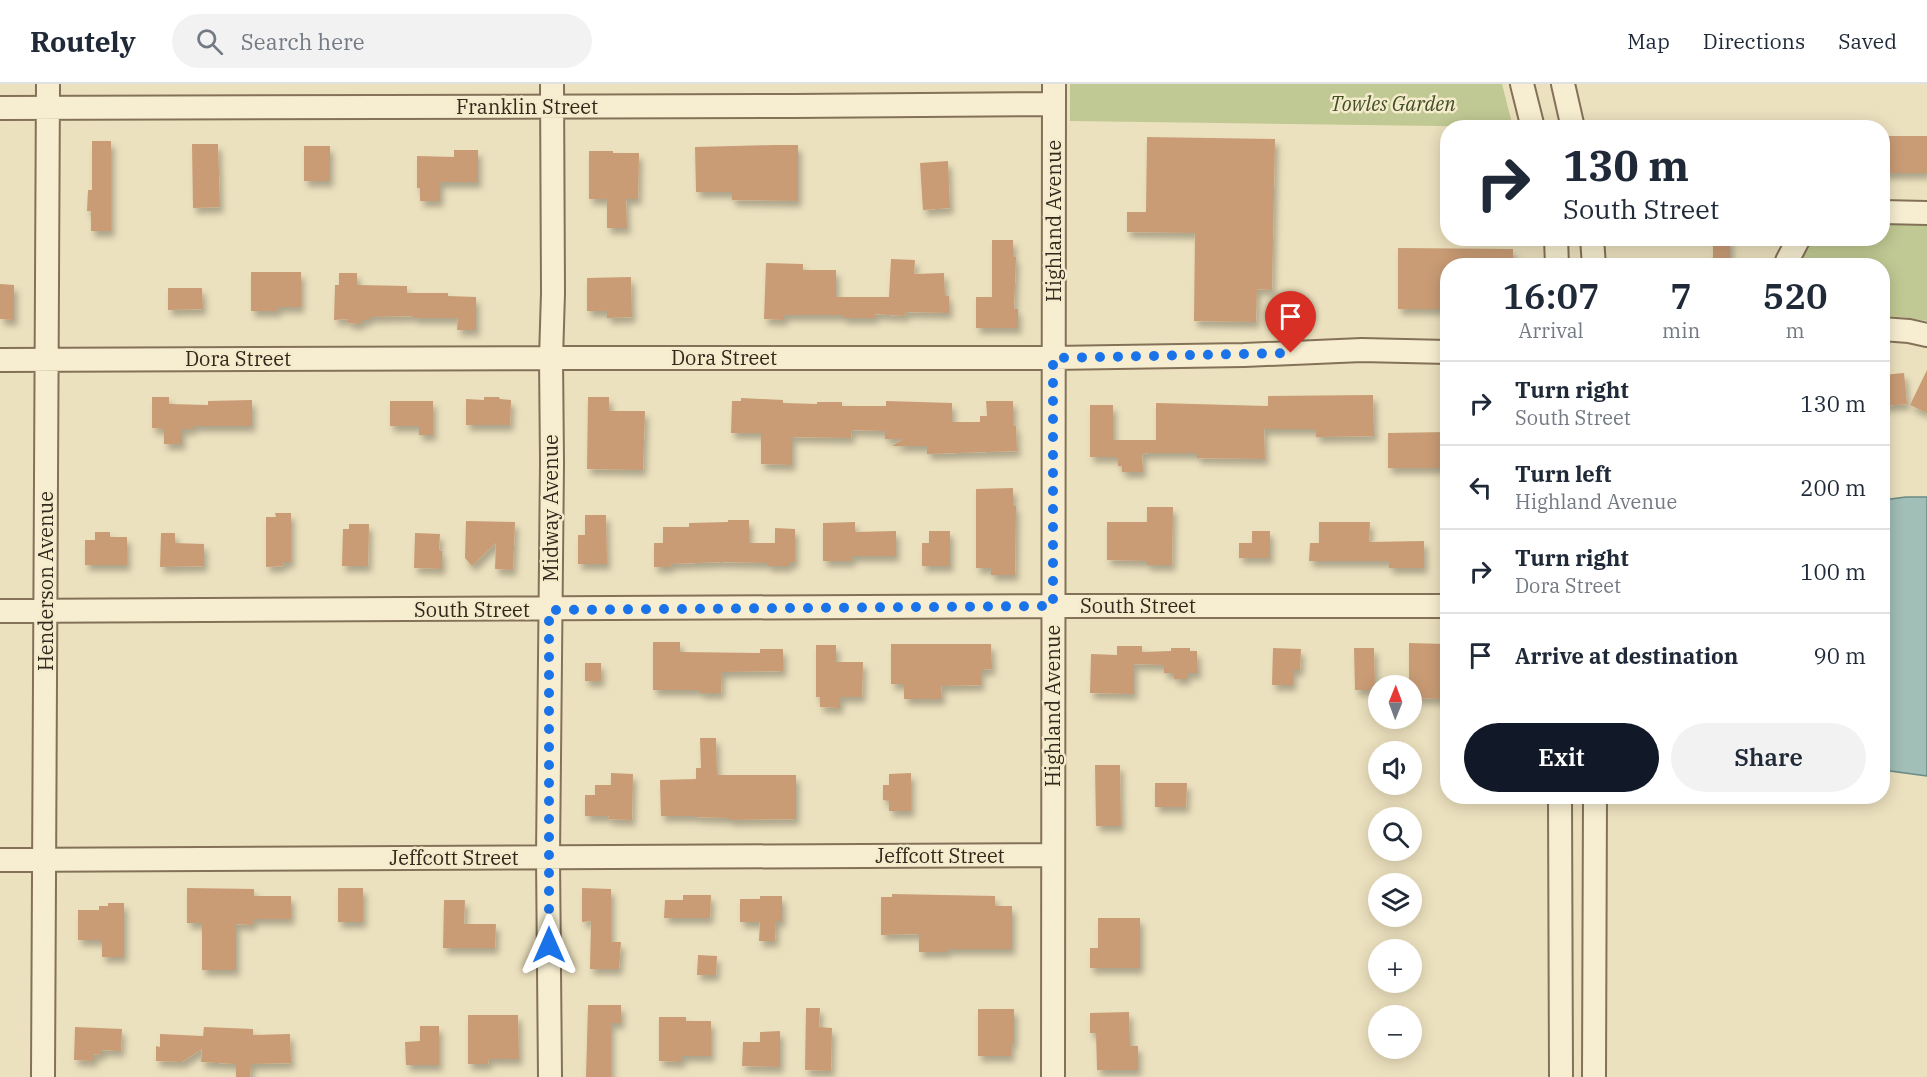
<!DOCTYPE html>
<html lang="en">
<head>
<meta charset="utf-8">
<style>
  body { margin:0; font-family:"IBM Plex Serif",serif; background:#f2f2f3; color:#1f2937; height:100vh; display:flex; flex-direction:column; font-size:22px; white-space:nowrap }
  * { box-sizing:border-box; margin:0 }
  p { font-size:20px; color:#747a83 }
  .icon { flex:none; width:33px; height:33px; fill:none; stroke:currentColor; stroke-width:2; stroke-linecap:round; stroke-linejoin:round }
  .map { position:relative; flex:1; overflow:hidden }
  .drawer { position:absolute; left:1440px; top:174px; width:450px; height:546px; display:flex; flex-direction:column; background:#fff; border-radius:24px; box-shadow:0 3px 15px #0003 }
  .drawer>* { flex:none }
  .top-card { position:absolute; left:1440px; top:36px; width:450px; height:126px; border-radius:24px; box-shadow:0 3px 15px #0003; background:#fff; color:#1f2937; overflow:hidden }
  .needle { width:39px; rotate:1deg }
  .tools { position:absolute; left:1368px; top:591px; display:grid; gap:12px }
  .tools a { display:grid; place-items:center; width:54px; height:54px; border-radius:50%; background:#fff; box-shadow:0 3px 15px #0003; font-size:30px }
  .pin { position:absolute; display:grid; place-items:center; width:51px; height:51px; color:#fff; margin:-62px -26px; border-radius:50% 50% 50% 0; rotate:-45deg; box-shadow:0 0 6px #0007 }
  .pin .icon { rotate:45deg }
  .me { position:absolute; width:66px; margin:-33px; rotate:0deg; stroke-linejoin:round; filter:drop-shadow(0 0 4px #0008) }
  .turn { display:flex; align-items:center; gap:21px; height:126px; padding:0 24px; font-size:27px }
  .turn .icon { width:78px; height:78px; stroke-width:2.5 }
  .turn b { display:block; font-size:42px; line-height:51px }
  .eta { display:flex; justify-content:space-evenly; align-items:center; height:102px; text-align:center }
  .eta b { font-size:36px; font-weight:600; line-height:42px }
  .button { display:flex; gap:12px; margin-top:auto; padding:12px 24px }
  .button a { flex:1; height:69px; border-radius:36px; background:#111827; color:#fff; font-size:24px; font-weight:600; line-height:69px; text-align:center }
  .button a+a { background:#f2f2f3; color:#1f2937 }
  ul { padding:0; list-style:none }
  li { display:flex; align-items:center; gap:18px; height:84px; padding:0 24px; border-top:2px solid #e0e1e3 }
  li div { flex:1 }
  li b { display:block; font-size:22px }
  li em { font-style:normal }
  header { display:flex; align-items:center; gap:36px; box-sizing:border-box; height:84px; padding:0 30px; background:#fff; border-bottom:2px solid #e0e1e3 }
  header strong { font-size:28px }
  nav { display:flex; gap:33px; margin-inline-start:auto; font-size:21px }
  .search { width:420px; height:54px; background:#f2f2f3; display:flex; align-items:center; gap:15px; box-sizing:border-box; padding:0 21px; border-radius:33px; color:#747a83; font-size:22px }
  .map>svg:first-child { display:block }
</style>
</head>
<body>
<header>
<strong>Routely</strong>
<div class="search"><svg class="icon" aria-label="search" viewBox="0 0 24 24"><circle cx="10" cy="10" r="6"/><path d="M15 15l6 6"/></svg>Search here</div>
<nav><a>Map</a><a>Directions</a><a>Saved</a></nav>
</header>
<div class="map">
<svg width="1927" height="993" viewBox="0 0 1927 993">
  <defs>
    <filter id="shadow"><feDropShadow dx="3.5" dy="6" stdDeviation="3" flood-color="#0004"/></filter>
  </defs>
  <rect width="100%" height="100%" fill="#ece1be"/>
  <path fill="#c0c993" d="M1070,0H1502L1513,43L1070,37Z
    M1883,140H1927V237L1902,233L1883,232L1882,182H1798V177L1810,155L1882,154Z"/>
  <path fill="#a1beb7" stroke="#698b84" stroke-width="1.5" d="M1906,413H1927V692L1883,686V416Z"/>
  <path fill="#c99c75" filter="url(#shadow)" d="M1882,52H1927V89H1882Z
    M1147,53L1275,55L1272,206L1257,205L1256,238L1194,237L1195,149L1127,148V128H1146Z
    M92,57H111V147H91V127H87L88,106H92Z
    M192,60H218L220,123L193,124Z
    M774,61H798V117L732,116V108H696L695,63Z
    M304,62H330V97H304Z
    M454,66H478V98H440V117H420V104H417V72L454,73Z
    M589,67H613V69H639L638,115H626L627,144H607V115H589Z
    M948,77L950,124L923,126L920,79Z
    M1713,154H1730V174H1713Z
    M992,156H1013V173H1016L1014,225H1018V244H976V213H992Z
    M1398,164L1513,165V182H1448V225H1398Z
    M891,175L915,176L914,190L944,189L945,212H949V229L906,228L905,232L875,230V234H843V231H784V236L764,235L766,179L803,180V186H836V213H889Z
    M251,188H301V223H278V227H251Z
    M339,189H357V201L407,202V209H448V212L476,213V246H457L458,234H414V232L369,233V236H361V240L348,239V235L334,236L335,201H339Z
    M631,193L632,233L607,234V227H587V194Z
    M0,200L14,201V236L0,235Z
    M168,204H202L203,225L168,226Z
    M1927,286V329L1910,321Z
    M1904,289L1907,320L1882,322V291Z
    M1373,311L1374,352L1316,353V345H1264L1265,375L1197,374V369H1148L1142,370L1143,388H1122V382H1118V373H1090V321H1113V356H1156V319L1268,322V312Z
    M152,313H169V320L208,321V317L252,316V342H193V345H182V360H164V345L152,344Z
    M484,313H499L500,315L511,316L510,341H466V315L484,316Z
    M588,313H609V327H645L643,386L587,385Z
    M741,314L783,316V319L817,320V318H842V322H886V317L952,319V338H980V332H987L986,317H1013V342H1016L1017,367L927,370V362H892L903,355H885V347L852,346L851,354L792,353V381L761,380V349H731L732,317H741Z
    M390,317H433V351H419V342H390Z
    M1448,348V384H1388V349Z
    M1013,404V422H1016L1015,491H991V484H976V405Z
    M1147,423H1173L1172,481H1147V477L1107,476V438H1147Z
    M275,429H291V478H284L283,482L266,483V433H276Z
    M585,431H606L607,480H578V451H585Z
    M728,436H749V459H775V444L795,445V478H789V482H768V479L721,478L670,480L671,483H654V459H663V443H689V439L728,438Z
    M466,437L515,438L513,486L495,485L496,459L472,482L465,474Z
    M855,438V448L896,447V472H852V477H823V439Z
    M1319,438H1370L1369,458L1424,457V484H1389V477H1309L1310,459H1319Z
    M349,440H369L368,482H342L343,445H349Z
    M929,447H950V482H922V459H929Z
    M1252,447H1270V474H1239V459H1252Z
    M95,448H110V453H127V481H85V456H95Z
    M161,449H175V459L204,460V482L160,483Z
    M415,449L440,450L439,466L442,467V485L414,484Z
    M653,558H680V568L760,569V565H783V587L722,588L721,609H700V606H653Z
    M1409,559L1446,560V615L1412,614V602H1409Z
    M891,560H991L992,585L981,586V601L941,602L942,615H904V600H891Z
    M816,561H836V578H863L862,613H840V624L820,623V613H816Z
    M1117,562H1142V568L1171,567V564H1190V567H1197L1198,589H1187V595H1174V589H1164V581L1134,580V610L1090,609L1091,570L1117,571Z
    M1273,564L1301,565L1300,586H1293V601H1272Z
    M1354,564H1374L1375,606H1355Z
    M585,579H601V597H585Z
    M700,654H716L717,691H796V735L729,736V734L696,733V732H661L660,696L696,695V684H701Z
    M1095,681H1120L1121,742H1096Z
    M611,689L633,690L632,736L608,735L609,732H585V711H595V701H611Z
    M911,689V727H889V717L883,716V701H889V690Z
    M1155,699H1187L1186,723H1155Z
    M187,804L254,805V812H291V835H253V841L236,840V886H202V839H187Z
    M338,804H363V838H338Z
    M582,804L611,805V858H621L619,885H590L591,837L582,838Z
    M892,810L995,812V822H1012V865H947V868H919V850L881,851V813H892Z
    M683,811H711L710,834H664L665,816H683Z
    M760,812H782V837H776L775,857H759L760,838H740V815H760Z
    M444,816H465L464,840H496L495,864H443Z
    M108,819H124V873H102V856H78V826H99V822H108Z
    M1098,834H1140V884H1090V864H1098Z
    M698,871L717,872L716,891H697Z
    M588,921H621V939H611V993H586Z
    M806,924H820L819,943L832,944L831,987L805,986Z
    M978,925H1014V959H1011V972H978Z
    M1129,928L1130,962H1138V986H1097L1096,949H1090V929Z
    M468,931H518L519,975H489L488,980H468Z
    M659,933H686V937H711V972H682V978L659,977Z
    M420,942H439V981H406L405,958L420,957Z
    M75,943L122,945L121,967L102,966V971L94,970V977L74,976Z
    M204,943L253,945V951L290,950L291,979L251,980L250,993H236V980L201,978L202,965L182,978L156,977V962L160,963V950L203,952Z
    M780,947V983L742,982L743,958H760V948Z"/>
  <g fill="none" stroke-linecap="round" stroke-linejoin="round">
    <defs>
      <path id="minor" d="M1522,0L1533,44
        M1563,0L1573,44
        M0,24L793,22L1054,20
        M1882,128L1927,129
        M1556,154L1557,182
        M1592,154L1594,182
        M1788,182L1787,177L1799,154
        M1882,245L1909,247L1927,251
        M0,276L551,274H1053L1244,271L1362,266L1448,268
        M0,527L1053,522H1448
        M1560,712L1561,993
        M0,776L1052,771
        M43,993L48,0
        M550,993L548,773L552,378L551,274L553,209L552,0
        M1053,993L1054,0
        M1594,993L1595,712"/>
    </defs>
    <use href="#minor" stroke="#837158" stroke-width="26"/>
    <use href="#minor" stroke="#f7eed1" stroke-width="22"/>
  </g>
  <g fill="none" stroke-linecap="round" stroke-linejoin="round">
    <path stroke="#1a73e8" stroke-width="10" stroke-dasharray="0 18" d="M549,861V526L1053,522V274L1291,269"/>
  </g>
  <g text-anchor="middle" stroke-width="5" stroke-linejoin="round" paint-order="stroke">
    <g font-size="20" font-style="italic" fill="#424f23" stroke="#f4ebcd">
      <text x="1393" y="27">Towles Garden</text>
    </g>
    <g font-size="20" fill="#33281c" stroke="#f4ebcd">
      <text x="527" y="30">Franklin Street</text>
      <text transform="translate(1054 137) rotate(-90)" y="7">Highland Avenue</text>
      <text x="724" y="281">Dora Street</text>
      <text x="238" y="282">Dora Street</text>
      <text transform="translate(551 424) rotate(-90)" y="7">Midway Avenue</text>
      <text transform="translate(46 497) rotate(-90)" y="7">Henderson Avenue</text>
      <text x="1138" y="529">South Street</text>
      <text x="472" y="533">South Street</text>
      <text transform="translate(1053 622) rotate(-90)" y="7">Highland Avenue</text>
      <text x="940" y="779">Jeffcott Street</text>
      <text x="454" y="781">Jeffcott Street</text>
    </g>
  </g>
</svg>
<div class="tools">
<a><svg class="needle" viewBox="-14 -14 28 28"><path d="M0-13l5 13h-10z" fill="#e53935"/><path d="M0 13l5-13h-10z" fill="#747a83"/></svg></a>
<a><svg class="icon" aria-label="sound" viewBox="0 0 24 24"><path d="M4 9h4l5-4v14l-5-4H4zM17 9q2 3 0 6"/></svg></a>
<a><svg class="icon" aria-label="search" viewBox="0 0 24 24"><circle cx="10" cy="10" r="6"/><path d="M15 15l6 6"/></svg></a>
<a><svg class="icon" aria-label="layers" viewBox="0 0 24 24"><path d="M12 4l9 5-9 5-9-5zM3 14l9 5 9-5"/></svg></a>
<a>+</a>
<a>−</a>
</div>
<div class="pin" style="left:1291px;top:269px;background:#d93025"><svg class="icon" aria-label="arrive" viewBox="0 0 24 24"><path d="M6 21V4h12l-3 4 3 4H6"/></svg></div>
<svg class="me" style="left:549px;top:861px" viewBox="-20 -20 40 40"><path d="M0-17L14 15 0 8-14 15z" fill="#1a73e8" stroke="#fff" stroke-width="4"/></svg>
<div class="top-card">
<div class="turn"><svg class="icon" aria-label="right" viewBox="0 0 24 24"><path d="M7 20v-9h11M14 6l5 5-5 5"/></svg><div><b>130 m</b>South Street</div></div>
</div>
<section class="drawer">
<div class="eta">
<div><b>16:07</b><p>Arrival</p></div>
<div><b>7</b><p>min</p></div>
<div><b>520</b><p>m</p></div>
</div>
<ul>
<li><svg class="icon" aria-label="right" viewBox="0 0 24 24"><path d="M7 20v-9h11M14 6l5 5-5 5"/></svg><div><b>Turn right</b><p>South Street</p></div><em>130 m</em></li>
<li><svg class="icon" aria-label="left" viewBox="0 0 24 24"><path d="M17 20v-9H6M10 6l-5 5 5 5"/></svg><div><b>Turn left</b><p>Highland Avenue</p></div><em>200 m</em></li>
<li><svg class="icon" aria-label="right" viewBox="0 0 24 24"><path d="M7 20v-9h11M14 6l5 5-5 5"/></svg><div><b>Turn right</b><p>Dora Street</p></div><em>100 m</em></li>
<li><svg class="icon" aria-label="arrive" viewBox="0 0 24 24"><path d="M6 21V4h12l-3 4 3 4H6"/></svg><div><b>Arrive at destination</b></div><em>90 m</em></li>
</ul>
<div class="button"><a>Exit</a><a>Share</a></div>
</section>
</div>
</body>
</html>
